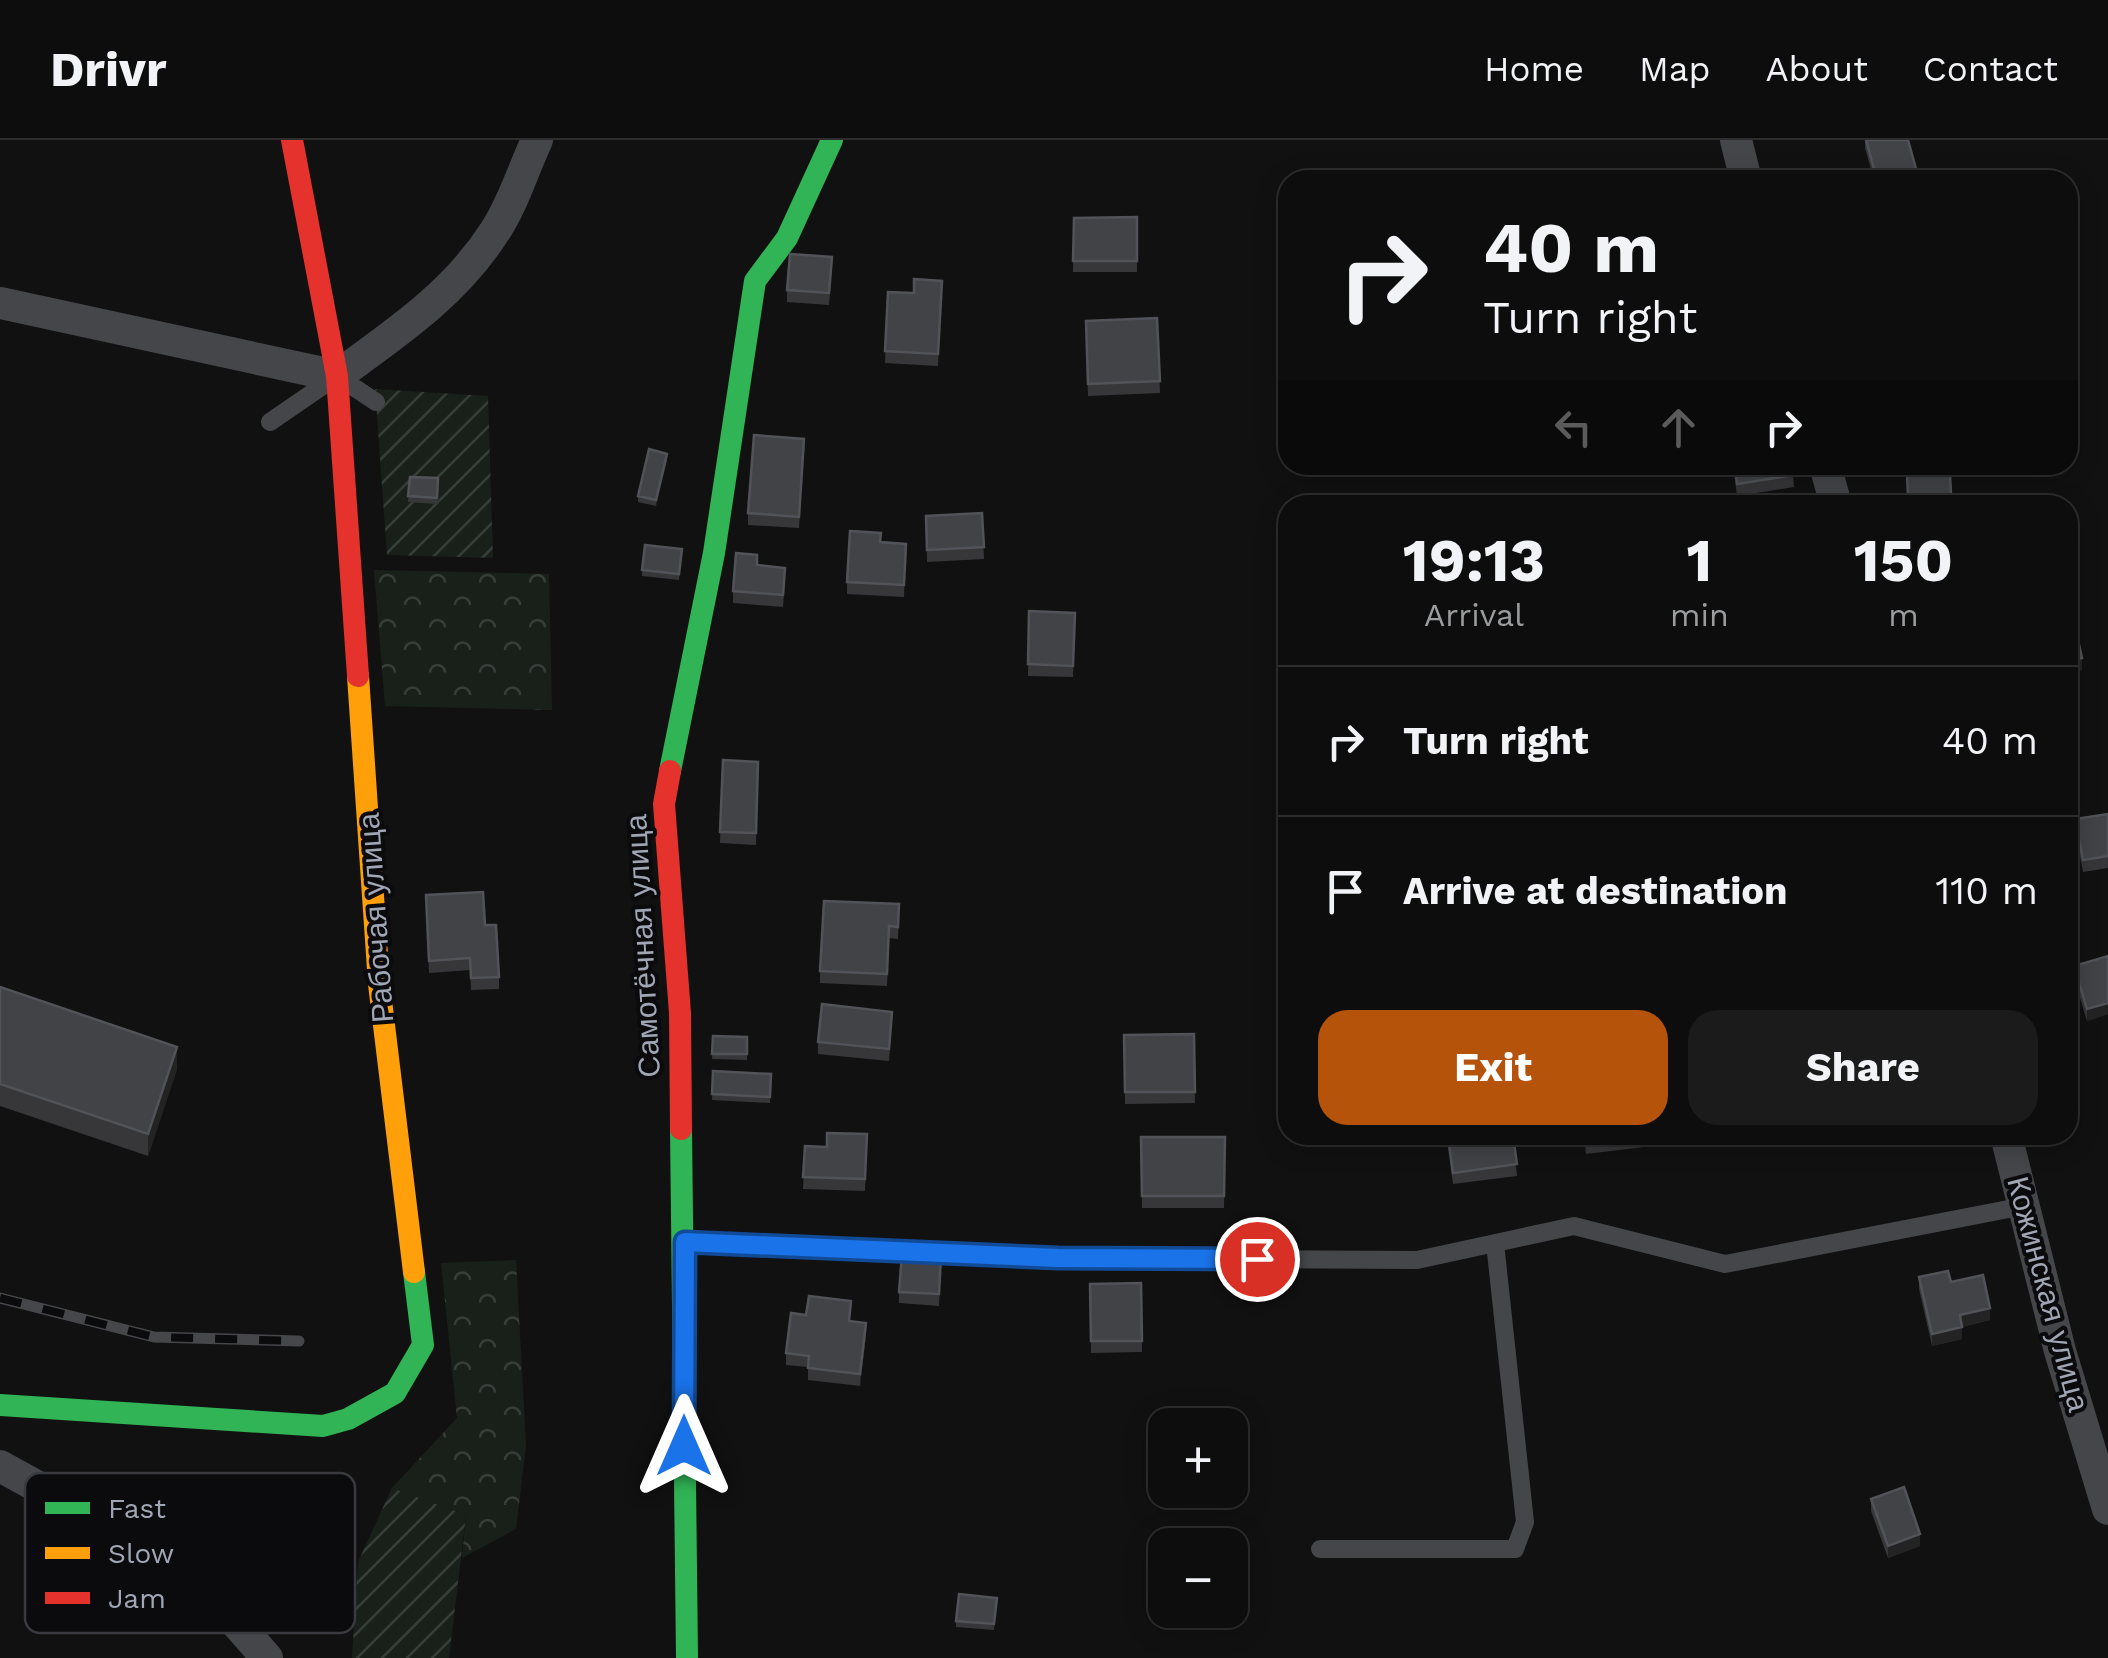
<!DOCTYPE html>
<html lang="en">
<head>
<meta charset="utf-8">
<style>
  body { margin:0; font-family:"Work Sans",sans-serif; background:#1b1b1b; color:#f1f3f6; height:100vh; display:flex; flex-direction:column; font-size:38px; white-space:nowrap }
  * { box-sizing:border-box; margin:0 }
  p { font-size:32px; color:#9a9c9d }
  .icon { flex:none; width:55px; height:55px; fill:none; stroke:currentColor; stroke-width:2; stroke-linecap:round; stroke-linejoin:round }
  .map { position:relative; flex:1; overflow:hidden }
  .details { position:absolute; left:1278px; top:355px; width:800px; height:650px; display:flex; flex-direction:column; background:#0d0d0d; border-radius:30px; box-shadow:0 5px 25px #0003,0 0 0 2px #2d2d2e }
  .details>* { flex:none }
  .top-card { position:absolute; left:1278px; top:30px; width:800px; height:305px; border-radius:30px; box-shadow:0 5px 25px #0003,0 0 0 2px #2d2d2e; background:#0d0d0d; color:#f1f3f6; overflow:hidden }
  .fabs { position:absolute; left:1148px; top:1268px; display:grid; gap:20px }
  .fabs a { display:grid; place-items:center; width:100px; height:100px; border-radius:20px; background:#0d0d0d; box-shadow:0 5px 25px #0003,0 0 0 2px #2d2d2e; font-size:50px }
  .pin { position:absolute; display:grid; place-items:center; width:85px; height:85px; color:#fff; margin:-42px; border:5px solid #fff; border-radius:50%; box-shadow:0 2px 10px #0007 }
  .me { position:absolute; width:110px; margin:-55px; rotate:0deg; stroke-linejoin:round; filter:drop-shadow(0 0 8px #0008) }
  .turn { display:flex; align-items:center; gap:35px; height:210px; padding:0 40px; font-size:45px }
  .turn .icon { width:130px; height:130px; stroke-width:2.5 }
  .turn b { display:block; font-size:70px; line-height:85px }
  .lanes { display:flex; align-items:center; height:95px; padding:0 40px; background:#0003; justify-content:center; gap:50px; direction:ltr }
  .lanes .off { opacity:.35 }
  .eta { display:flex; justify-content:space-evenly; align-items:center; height:170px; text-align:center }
  .eta b { font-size:60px; font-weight:700; line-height:70px }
  .action { display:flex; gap:20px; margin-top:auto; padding:20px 40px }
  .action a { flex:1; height:115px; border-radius:30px; background:#b45309; color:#fff; font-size:40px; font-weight:700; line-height:115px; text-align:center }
  .action a+a { background:#1b1b1b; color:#f1f3f6 }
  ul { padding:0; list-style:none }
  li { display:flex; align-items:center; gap:30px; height:150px; padding:0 40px; border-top:2px solid #2d2d2e }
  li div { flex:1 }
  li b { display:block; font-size:38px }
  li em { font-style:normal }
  header { display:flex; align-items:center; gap:60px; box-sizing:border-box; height:140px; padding:0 50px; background:#0d0d0d; border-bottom:2px solid #2d2d2e }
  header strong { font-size:48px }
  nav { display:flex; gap:55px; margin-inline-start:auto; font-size:35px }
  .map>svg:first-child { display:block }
</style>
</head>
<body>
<header>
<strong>Drivr</strong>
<nav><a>Home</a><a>Map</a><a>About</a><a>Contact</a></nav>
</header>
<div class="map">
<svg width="2108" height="1518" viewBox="0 0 2108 1518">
  <defs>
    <pattern id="forest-crowns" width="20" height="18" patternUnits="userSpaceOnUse" patternTransform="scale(2.5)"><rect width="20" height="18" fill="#19201a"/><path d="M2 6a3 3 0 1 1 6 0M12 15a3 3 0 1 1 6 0" fill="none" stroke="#373d39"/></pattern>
    <pattern id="garden-furrows" width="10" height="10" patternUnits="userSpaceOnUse" patternTransform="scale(2.5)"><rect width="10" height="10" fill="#19201a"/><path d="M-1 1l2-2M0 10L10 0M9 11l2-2" fill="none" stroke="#373d39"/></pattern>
  </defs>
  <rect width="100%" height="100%" fill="#111"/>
  <path fill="url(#forest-crowns)" d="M374,430L549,434L552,570L385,566Z
    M516,1120L526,1305L516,1389L462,1418L466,1375L392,1348L457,1278L441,1123Z"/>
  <path fill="url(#garden-furrows)" d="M375,249L488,256L493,418L387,415Z
    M392,1348L466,1375L449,1518H352L358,1422Z"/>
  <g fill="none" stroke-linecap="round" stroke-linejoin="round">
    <path stroke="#45464a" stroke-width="18" d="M270,282L337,236L376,262
      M685,1102L1058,1118L1417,1120L1574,1086L1725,1124L2024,1066
      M1320,1409H1515L1525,1382L1495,1103"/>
    <path stroke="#45464a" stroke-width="32" d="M1736,0L1746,40
      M0,163L337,236C396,193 455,154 495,91C513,64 523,30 537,0
      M1825,325L1836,365
      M2006,995L2060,1211L2108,1369
      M0,1326L127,1396L204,1446L267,1518"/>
    <path stroke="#30b455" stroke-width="22" d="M670,631L714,413L755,141L787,98L832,0
      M681,989L687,1518
      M0,1265L323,1286L348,1279L395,1253L423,1205L414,1132"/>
    <path stroke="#ff9f0a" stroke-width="22" d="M358,536L379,844L414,1132"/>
    <path stroke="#e5322d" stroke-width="22" d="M292,0L337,236L358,536
      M670,631L664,664L680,873L681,989"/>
    <defs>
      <path id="rail" d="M0,1158L154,1197L299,1201"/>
    </defs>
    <use href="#rail" stroke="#45474a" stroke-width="11"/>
    <use href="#rail" stroke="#0b0b0d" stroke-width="8" stroke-dasharray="22" stroke-linecap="butt"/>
  </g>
  <path fill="#37373a" d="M1865,0H1908L1916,40H1874L1865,8Z
    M1137,77V132H1073L1074,78Z
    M832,129L829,165L787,162V150Z
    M942,141L938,226L885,223L888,152L914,153Z
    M1157,178L1160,253L1088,256L1086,181Z
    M804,310L799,388L748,385V373Z
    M667,320L656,366L638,362V356Z
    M1518,325H1585V327L1520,335Z
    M1733,325H1792L1794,347L1737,356Z
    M1950,334L1951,360L1908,362L1907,336Z
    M410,337L438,338L437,364L408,362Z
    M982,373L984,419L927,422L926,376Z
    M881,402L906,404L904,457L847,454V442Z
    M682,409L679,440L642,436V430Z
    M757,426L785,440L783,467L733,463V451Z
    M1029,471L1075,473L1073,537L1028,536Z
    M723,620L758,622L756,705L720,703Z
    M2108,674V728L2083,732L2075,691V679Z
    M899,764L898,799L889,798L887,846L820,843V831Z
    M426,767L485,785L499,837V849L471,850L470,830L429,833Z
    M2108,816V874L2087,881L2074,838V826Z
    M0,847L177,929L148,1016L0,966Z
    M892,883L889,921L818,914V902Z
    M1194,894L1195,963L1125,964L1124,895Z
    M713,896L747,897V920L712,919Z
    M713,931L771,934L770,963L712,960Z
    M867,994L865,1051L803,1049L805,1006L827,1007Z
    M1446,995H1513L1517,1036L1453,1044Z
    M1584,995H1644V1007L1586,1014Z
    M1141,997H1225L1224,1068H1142Z
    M941,1128L939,1166L899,1163V1152Z
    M1919,1137L1951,1142L1990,1180L1962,1187V1199L1932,1206L1919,1149Z
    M1141,1143L1142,1212L1091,1213L1090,1144Z
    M850,1181L866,1195L860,1246L808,1240V1227L786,1225V1213Z
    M1871,1359L1920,1406L1888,1418L1871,1371Z
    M997,1458L994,1490L956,1487V1481Z"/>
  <path fill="#232324" d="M1916,29V40H1878Z
    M667,314V320L656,366V360Z
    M2082,518V530L2068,533V521Z
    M2108,863V874L2087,881V869Z
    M177,907V929L148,1016V994Z
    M1822,995H1848L1822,1005Z
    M1990,1168V1180L1960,1187V1175Z
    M866,1183V1195L860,1246V1234Z
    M1962,1187V1199L1932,1206V1194Z
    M1920,1394V1406L1888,1418V1406Z"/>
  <path fill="#424347" stroke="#515358" stroke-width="2.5" d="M1866,0H1908L1916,29L1877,40Z
    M1137,77V121H1073L1074,78Z
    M790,114L832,117L829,153L787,150Z
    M914,139L942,141L938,214L885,211L888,152L914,153Z
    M1157,178L1160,241L1088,244L1086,181Z
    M1283,204H1288V231H1284Z
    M754,295L804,299L799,377L748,373Z
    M649,309L667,314L656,360L638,356Z
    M1735,325H1792L1794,335L1737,344Z
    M1950,334L1951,354L1908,356L1907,336Z
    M410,337L438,338L437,358L408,356Z
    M982,373L984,407L927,410L926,376Z
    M850,391L881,393L880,402L906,404L904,445L847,442Z
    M645,405L682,409L679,434L642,430Z
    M736,413L757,415V425L785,428L783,455L733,451Z
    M2068,455L2082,518L2068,521Z
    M1029,471L1075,473L1073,526L1028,524Z
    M723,620L758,622L756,693L720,692Z
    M2108,674V716L2083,720L2075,679Z
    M483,752L485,785H496L499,837L471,838L470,818L429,821L426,755Z
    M824,761L899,764L898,787L889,786L887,834L820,831Z
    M2108,816V863L2087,869L2074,826Z
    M0,847L177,907L148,994L0,944Z
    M822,864L892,872L889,909L818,902Z
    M1194,894L1195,952H1125L1124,895Z
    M713,896L747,897V914H712Z
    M713,931L771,934L770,957L712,954Z
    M827,993L867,994L865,1039L803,1037L805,1006L827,1007Z
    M1448,995H1513L1517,1024L1453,1033Z
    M1585,995H1644L1586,1002Z
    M1141,997H1225L1224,1056H1142Z
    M902,1114L941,1116L939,1154L899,1152Z
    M1948,1131L1951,1142L1983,1135L1990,1168L1960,1175L1962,1187L1932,1194L1919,1137Z
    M1141,1143L1142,1201H1091L1090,1144Z
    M809,1156L851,1161L849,1181L866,1183L860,1234L808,1228L809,1216L786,1213L791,1173L806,1175Z
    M1904,1347L1920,1394L1888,1406L1871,1359Z
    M959,1454L997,1458L994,1484L956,1481Z"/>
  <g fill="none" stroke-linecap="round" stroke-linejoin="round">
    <defs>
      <path id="route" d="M684,1306L685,1102L1058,1118L1257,1119"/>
    </defs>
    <use href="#route" stroke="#114b97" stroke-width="25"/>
    <use href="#route" stroke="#1a73e8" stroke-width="18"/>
  </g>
  <g text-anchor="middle" stroke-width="8" stroke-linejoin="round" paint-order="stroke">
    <g font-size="30" fill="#a0a6b4" stroke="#0b0b0d">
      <text transform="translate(376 778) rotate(-94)" y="10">Рабочая улица</text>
      <text transform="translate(643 806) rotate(-93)" y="10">Самотёчная улица</text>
      <text transform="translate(2048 1154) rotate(75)" y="10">Кожинская улица</text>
    </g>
  </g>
  <rect x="25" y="1333" width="330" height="160" rx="15" fill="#0b0b0d" stroke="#383a3f" stroke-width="2.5"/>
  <rect x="45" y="1362" width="45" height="12" fill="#30b455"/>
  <rect x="45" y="1407" width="45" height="12" fill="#ff9f0a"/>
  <rect x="45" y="1452" width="45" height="12" fill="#e5322d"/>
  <g font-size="28" fill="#a0a6b4">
    <text x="108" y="1378">Fast</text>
    <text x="108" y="1423">Slow</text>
    <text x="108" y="1468">Jam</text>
  </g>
</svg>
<div class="fabs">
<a>+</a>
<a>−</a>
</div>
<div class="pin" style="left:1257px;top:1119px;background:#d93025"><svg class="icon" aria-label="arrive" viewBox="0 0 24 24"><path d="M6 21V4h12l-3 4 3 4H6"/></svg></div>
<svg class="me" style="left:684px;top:1306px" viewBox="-20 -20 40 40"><path d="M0-17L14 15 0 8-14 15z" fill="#1a73e8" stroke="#fff" stroke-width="4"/></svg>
<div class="top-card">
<div class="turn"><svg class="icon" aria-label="right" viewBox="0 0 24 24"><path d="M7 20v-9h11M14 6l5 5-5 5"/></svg><div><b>40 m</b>Turn right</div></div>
<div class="lanes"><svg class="icon off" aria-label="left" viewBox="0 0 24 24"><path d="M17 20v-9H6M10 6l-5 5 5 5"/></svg><svg class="icon off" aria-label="ahead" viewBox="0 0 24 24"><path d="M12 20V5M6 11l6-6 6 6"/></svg><svg class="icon" aria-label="right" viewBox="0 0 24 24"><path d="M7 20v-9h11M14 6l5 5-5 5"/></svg></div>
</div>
<section class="details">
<div class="eta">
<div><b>19:13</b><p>Arrival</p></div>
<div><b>1</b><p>min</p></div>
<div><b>150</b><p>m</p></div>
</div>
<ul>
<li><svg class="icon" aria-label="right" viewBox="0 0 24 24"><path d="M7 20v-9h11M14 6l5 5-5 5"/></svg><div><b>Turn right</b></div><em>40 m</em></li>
<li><svg class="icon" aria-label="arrive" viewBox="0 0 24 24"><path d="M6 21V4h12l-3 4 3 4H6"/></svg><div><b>Arrive at destination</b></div><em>110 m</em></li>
</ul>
<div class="action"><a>Exit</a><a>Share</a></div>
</section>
</div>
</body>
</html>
